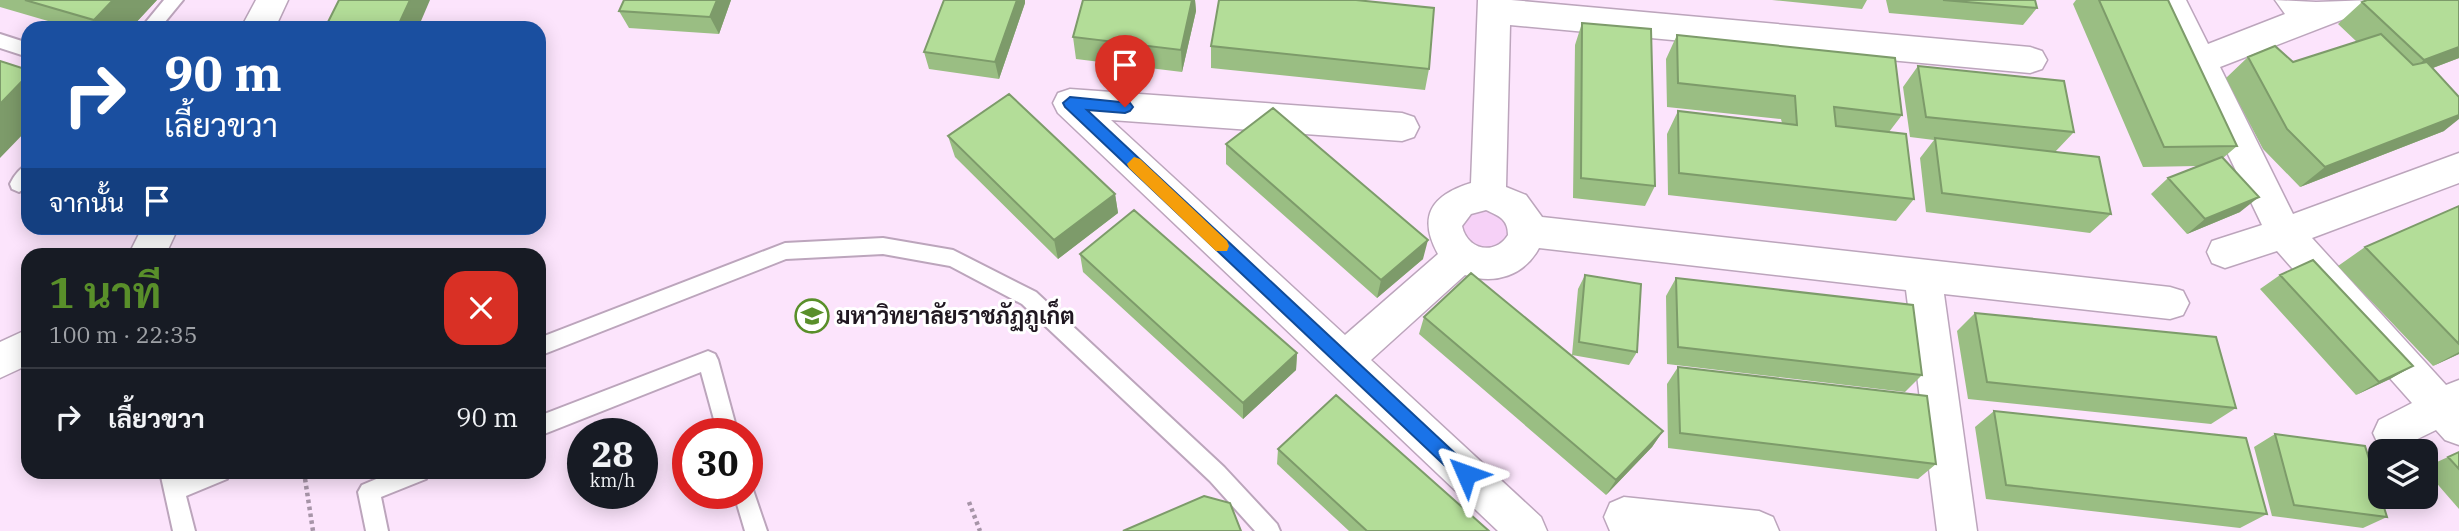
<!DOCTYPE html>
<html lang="th">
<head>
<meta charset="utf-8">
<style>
  body { margin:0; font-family:"IBM Plex Serif",Sarabun,serif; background:#20242c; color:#f1f3f6; height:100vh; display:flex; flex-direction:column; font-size:26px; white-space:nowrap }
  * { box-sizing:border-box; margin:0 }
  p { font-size:23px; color:#9ea1a6 }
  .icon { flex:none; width:38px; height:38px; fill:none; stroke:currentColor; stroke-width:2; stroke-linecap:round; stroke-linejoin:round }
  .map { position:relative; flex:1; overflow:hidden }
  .sheet { position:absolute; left:21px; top:248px; width:525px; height:231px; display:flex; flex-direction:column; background:#171b24; border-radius:21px; box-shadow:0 4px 18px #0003 }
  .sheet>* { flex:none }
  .hud { position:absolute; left:21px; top:21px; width:525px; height:214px; border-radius:21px; box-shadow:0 4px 18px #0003; background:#1a4fa0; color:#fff; overflow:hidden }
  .controls { position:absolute; left:2368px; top:439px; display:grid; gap:14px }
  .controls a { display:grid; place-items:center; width:70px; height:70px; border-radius:14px; background:#171b24; box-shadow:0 4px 18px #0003; font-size:35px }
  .speed { position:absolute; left:567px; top:418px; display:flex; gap:14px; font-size:35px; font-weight:700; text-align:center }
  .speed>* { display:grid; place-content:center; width:91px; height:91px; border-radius:50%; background:#171b24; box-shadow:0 4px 18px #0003; line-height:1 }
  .speed small { font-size:18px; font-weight:400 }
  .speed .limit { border:10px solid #d22; background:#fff; color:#111 }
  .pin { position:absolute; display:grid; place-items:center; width:60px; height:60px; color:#fff; margin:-72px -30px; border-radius:50% 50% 50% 0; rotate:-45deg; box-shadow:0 0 7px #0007 }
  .pin .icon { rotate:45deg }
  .me { position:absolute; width:77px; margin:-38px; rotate:313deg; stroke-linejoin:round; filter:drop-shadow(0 0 5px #0008) }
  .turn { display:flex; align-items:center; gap:24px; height:147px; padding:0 28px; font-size:32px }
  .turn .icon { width:91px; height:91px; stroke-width:2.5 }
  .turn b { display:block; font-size:49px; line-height:60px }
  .then { display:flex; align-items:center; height:66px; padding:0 28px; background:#0003; gap:14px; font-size:26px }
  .round { display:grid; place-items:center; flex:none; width:74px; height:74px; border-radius:21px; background:#20242c }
  .head { display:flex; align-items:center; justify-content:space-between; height:119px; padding:0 28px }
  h1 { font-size:42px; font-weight:700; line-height:52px; color:#598f2a }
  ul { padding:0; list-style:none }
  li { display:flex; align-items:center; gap:21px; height:98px; padding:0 28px; border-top:2px solid #363941 }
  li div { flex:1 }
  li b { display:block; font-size:26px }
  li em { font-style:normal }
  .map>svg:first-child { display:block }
</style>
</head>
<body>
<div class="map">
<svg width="2459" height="531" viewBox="0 0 2459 531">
  <rect width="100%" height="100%" fill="#fce4fc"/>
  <path fill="#f6d1f7" d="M1496,203L1518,241L1479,257L1453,217Z"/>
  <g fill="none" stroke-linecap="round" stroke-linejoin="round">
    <defs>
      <path id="lane" d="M164,0H183L160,28H141Z
        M0,34L28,43V57L0,48Z
        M28,165V186L19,192L12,189L10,184C14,176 19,168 28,165Z
        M883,238L953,250L1036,292L1224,467L1277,524L1280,531H1255L1210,481L1022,304L950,266L883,254L786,259L539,356V338L785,243Z
        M708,351L715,354L718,360L738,434H718L701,372L539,436V416Z
        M160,472H181L182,478L194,472H230L227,479L186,496L195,531H173Z
        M393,472H429L426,479L381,497L388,531H366L358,492L362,485Z
        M747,485L752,487L767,531H745L734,494H747Z"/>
      <path id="street" d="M256,0H288L275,28H241Z
        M1478,0H1511L2030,47L2042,51L2047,60L2042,69L2030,73L1510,25L1506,187L1526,195L1542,217L2170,287L2183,291L2189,303L2183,315L2170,319L1944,294L1977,531H1937L1906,290L1539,248C1524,276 1495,285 1465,275L1371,360L1541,517L1547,531H1498L1058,113L1053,103L1058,93L1070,89L1402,113L1414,117L1419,127L1414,137L1402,141L1111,120L1345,335L1438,254C1417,216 1432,195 1471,183ZM1486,210C1499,216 1508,219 1508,235C1495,256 1467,250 1462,226L1471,214Z
        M2154,0H2186L2208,44L2285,14L2275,0L2316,2L2374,0L2370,9L2220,67L2293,214L2459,153V183L2312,238L2446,385L2459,380V445L2445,440L2436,430L2393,451L2379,446L2373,433L2379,420L2412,403L2277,251L2225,268L2212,263L2207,252L2212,241L2262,225Z
        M142,228H178L165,256H128Z
        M28,329V365L0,378V342Z
        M1624,497L1759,511L1773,517L1779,531H1610L1604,517L1610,503Z"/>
    </defs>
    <use href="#lane" stroke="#bca5bc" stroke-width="4"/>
    <use href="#street" stroke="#bca5bc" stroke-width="3"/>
    <path stroke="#a694a7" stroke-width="4.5" stroke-dasharray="3.5 3.5" stroke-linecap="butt" d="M304,472L313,531
      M969,502L980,531"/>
    <use href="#lane" fill="#fff" fill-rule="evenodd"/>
    <use href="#street" fill="#fff" fill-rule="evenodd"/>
  </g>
  <path fill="#9abe83" d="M0,0H157L131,28H72L0,7Z
    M624,0H731L719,34L629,28L619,11Z
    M944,0H1025V3L999,79L929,69L924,52Z
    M1083,0H1195L1196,11L1182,72L1076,59L1073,37Z
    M1772,0H1867L1862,9Z
    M1886,0H2035L2037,8L2023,25L1889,13Z
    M2076,0H2168L2237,146L2223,158L2240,212L2187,234L2151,194L2168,178L2197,166L2143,167L2073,4Z
    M2459,0V58L2433,68L2444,131L2300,187L2263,149L2226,78L2248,57L2293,62L2357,42L2338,24L2362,2Z
    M1582,23L1655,186L1645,206L1573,198L1575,45Z
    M1677,35L1902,115L1889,132L1914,199L1896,221L1668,195L1667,134L1678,111L1782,123L1781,119L1667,107L1666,59Z
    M1211,46L1429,69L1425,90L1211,68Z
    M1918,66L2074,132L2055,152L2111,214L2090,233L1926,212L1920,158L1934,140L1910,137L1903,87Z
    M948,136L1115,194L1118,213L1058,259L955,157Z
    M1226,144L1423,259L1377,298L1226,164Z
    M2459,206V354L2433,366L2338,266L2365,247Z
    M1080,254L1297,353L1296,370L1243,419L1083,272Z
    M1585,275L1637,352L1629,365L1572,355L1578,289Z
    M2280,275L2413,366L2390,379L2356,395L2260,289Z
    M1676,278L1922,375L1905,392L1667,364L1666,296Z
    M1975,313L2236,408L2211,424L1968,399L1957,331Z
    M1424,317L1663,431L1652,447L1606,495L1419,334Z
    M1678,367L1936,464L1918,479L1668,448L1667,384Z
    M1994,411L2267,514L2240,528L1986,499L1975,427Z
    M2275,434L2387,517L2363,528L2272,516L2254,447Z
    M1278,449L1489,531H1349L1277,464Z
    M2459,452V509L2426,471V467Z"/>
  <path fill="#7d9b6a" d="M113,0H157L131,28H103L94,20Z
    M410,0H430L418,28H397Z
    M717,0H731L719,34L710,17Z
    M1017,0H1025V3L999,79L995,62Z
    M1192,0H1195L1196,11L1182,72L1181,50Z
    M2459,47V58L2398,81L2424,60Z
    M28,75V129L0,158V104Z
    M2459,115V119L2444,131L2300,187L2325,167Z
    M1115,194L1118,213L1058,259L1054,240Z
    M2259,197L2240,212L2187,234L2205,219Z
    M1428,240L1423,259L1377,298L1381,280Z
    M2459,352V354L2433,366Z
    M1297,353L1296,370L1243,419V403Z
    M2413,366L2390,379L2356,395L2379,382Z
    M1663,431L1652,447L1606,495L1616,480Z"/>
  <path fill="#b3dd98" stroke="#7d9b6a" stroke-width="2" d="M25,0H113L94,20Z
    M339,0H410L397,28H325Z
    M624,0H717L710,17L619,11Z
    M944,0H1017L995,62L924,52Z
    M1083,0H1192L1181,50L1073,37Z
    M1219,0H1356L1434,8L1429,69L1211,46Z
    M1943,0H2035L2037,8Z
    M2099,0H2168L2237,146L2164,147Z
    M2367,0H2459V47L2424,60L2362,2Z
    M1582,23L1651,29L1655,186L1581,178Z
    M2381,34L2413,65L2427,62L2459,97V115L2325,167L2287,129L2248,57L2275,46L2293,62Z
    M1677,35L1895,58L1902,115L1834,107L1836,126L1906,134L1914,199L1679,173L1678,111L1797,125L1795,96L1678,83Z
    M0,61L28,70V75L0,104Z
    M1918,66L2064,81L2074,132L1926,117Z
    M1009,94L1115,194L1054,240L948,136Z
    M1273,108L1428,240L1381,280L1226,144Z
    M1935,138L2099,157L2111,214L1942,193Z
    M2222,157L2259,197L2205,219L2168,178Z
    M2459,206V344L2365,247Z
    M1134,210L1297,353L1243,403L1080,254Z
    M2313,260L2413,366L2379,382L2280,275Z
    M1471,273L1663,431L1616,480L1424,317Z
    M1585,275L1641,284L1637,352L1579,342Z
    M1676,278L1913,305L1922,375L1678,347Z
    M1975,313L2216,337L2236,408L1987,382Z
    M1678,367L1927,396L1936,464L1680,433Z
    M1336,395L1489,531H1367L1278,449Z
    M1994,411L2246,438L2267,514L2006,485Z
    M2275,434L2365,446L2387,517L2294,505Z
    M2459,452V469L2448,457Z
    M1204,496L1230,503L1241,531H1123Z"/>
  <path fill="#1a73e8" stroke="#114b97" stroke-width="2" d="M1070,97L1130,103L1133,107L1130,111L1125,113L1087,110L1472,469L1474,474L1472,480L1466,483L1460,480L1065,107L1063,103Z"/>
  <path fill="#f59e0b" d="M1134,157L1140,159L1227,241L1229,246L1227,251H1216L1129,168L1127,164Z"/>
  <defs>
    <symbol id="university-ring" viewBox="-11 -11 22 22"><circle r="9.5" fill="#fff" stroke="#598f2a" stroke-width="1.5"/><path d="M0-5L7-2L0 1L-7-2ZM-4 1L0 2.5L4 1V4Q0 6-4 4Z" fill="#598f2a"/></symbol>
  </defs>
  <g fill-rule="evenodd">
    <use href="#university-ring" x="793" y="297" width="38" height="38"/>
  </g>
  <g text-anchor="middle" stroke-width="6" stroke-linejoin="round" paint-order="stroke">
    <g font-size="23" font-weight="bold" fill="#1f1720" stroke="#fff" text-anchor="start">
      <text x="836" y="324">มหาวิทยาลัยราชภัฏภูเก็ต</text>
    </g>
  </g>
</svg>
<div class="controls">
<a><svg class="icon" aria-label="layers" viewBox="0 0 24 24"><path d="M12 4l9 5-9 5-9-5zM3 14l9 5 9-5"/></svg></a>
</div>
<div class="speed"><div>28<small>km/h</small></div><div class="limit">30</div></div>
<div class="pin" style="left:1125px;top:107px;background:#d93025"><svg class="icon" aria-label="arrive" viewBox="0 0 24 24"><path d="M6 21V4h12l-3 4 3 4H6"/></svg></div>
<svg class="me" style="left:1466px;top:474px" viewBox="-20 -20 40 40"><path d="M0-17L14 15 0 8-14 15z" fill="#1a73e8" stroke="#fff" stroke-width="4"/></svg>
<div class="hud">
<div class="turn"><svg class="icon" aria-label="right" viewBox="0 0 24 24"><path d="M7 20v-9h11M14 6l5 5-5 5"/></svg><div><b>90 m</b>เลี้ยวขวา</div></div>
<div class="then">จากนั้น<svg class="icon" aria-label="arrive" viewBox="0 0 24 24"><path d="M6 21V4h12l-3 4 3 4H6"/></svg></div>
</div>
<section class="sheet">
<div class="head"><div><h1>1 นาที</h1><p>100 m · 22:35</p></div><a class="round" style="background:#d93025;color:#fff"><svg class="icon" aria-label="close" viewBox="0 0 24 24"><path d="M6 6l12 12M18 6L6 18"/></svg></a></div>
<ul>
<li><svg class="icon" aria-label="right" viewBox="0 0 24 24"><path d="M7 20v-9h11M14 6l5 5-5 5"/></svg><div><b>เลี้ยวขวา</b></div><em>90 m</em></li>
</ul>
</section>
</div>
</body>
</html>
